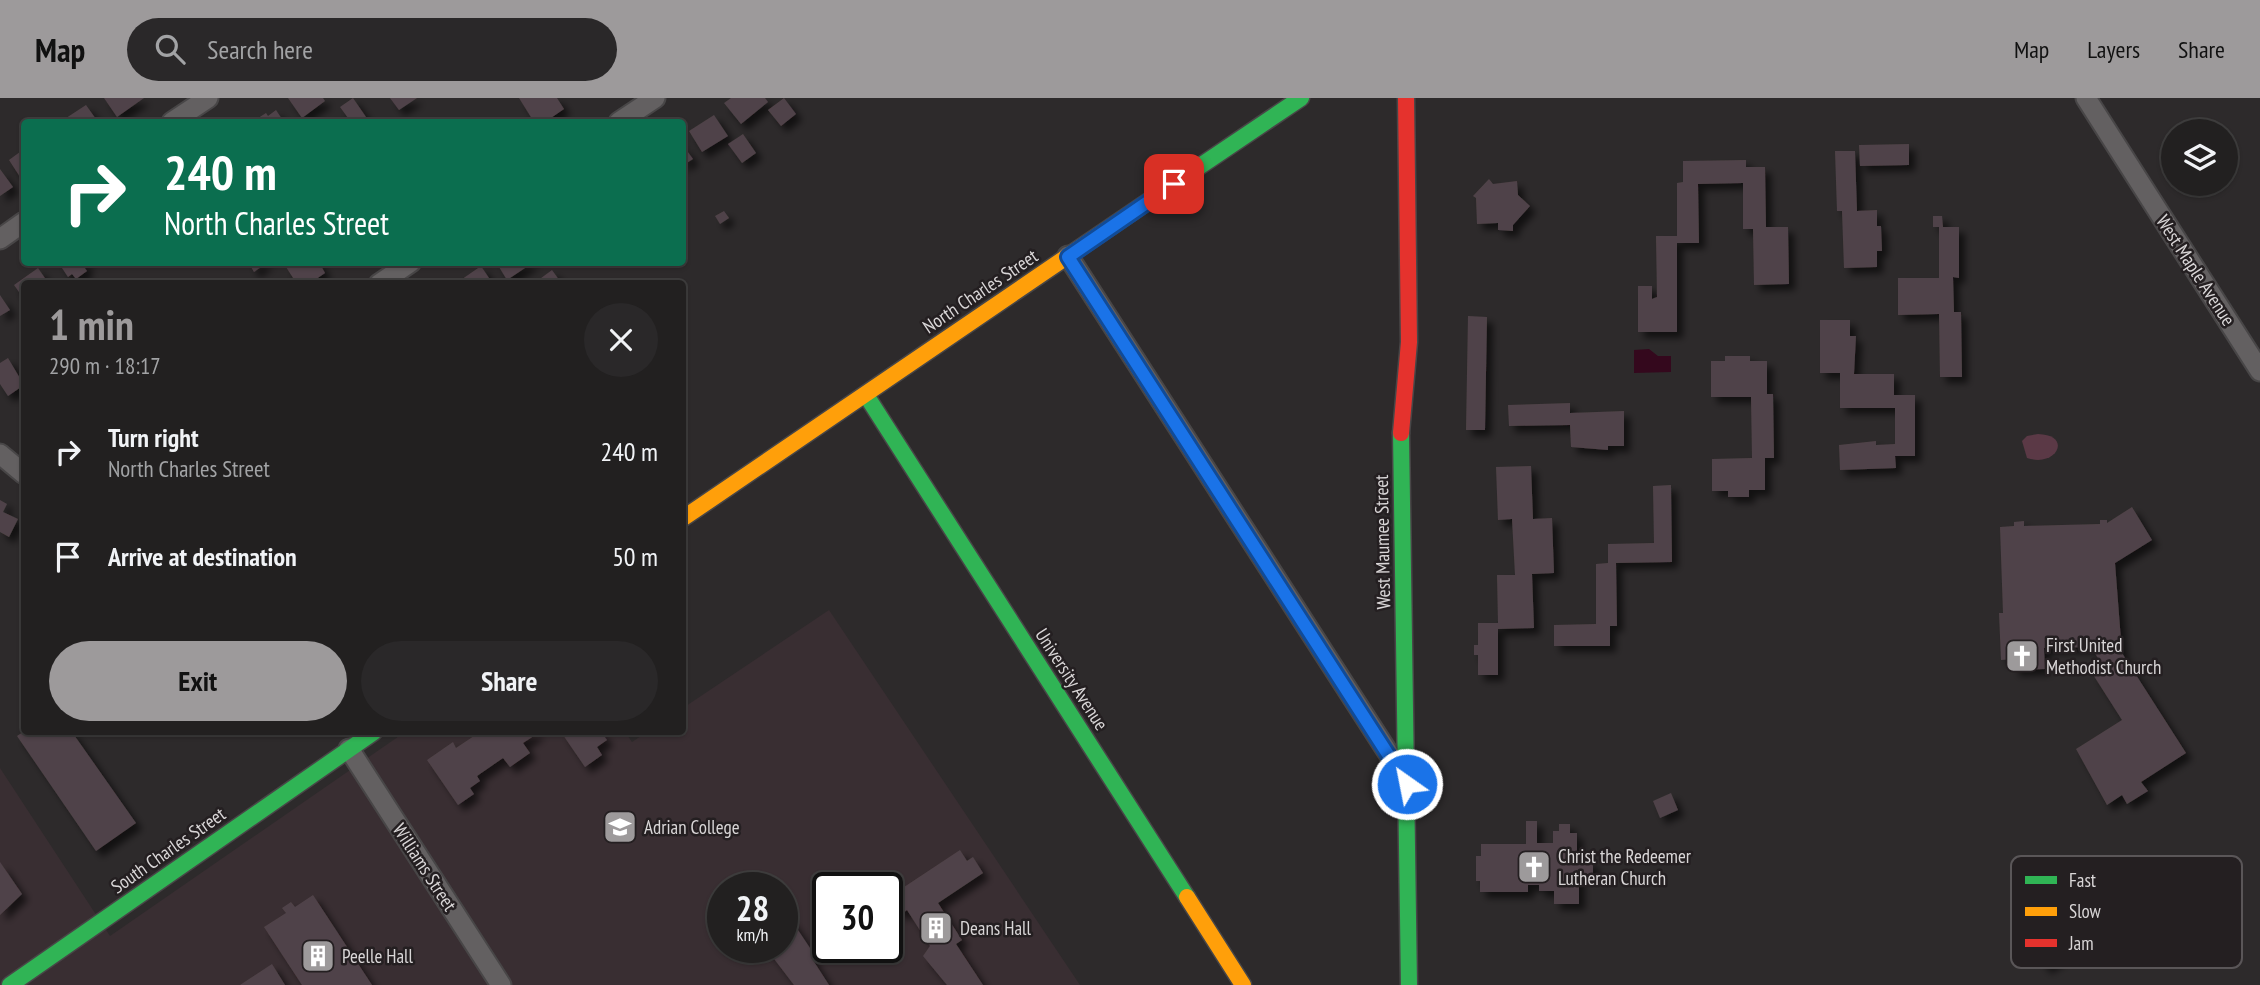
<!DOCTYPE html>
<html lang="en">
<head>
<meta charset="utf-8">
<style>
  body { margin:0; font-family:"PT Sans Narrow",sans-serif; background:#2a2829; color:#f1f3f6; height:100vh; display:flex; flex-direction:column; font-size:26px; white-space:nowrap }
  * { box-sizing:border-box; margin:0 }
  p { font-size:23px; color:#a2a3a5 }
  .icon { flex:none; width:38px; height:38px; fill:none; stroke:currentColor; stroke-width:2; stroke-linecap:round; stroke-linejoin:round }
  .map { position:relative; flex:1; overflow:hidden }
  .panel { position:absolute; left:21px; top:182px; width:665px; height:455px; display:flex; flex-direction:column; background:#222020; border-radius:7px; box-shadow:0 2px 5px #0004,0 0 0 2px #3f3e3e }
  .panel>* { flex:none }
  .guide { position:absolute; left:21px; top:21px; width:665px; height:147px; border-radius:7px; box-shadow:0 2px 5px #0004,0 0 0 2px #3f3e3e; background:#0b6e4f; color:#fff; overflow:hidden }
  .fabs { position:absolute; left:2161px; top:21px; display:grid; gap:14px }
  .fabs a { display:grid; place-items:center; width:77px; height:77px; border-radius:50%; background:#222020; box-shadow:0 2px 5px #0004,0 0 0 2px #3f3e3e; font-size:35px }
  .speed { position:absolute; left:707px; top:774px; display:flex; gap:14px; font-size:35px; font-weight:700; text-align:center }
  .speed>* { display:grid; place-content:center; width:91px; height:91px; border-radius:50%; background:#222020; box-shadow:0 2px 5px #0004,0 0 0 2px #3f3e3e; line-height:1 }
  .speed small { font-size:18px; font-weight:400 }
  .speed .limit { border:4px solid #111; border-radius:10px; background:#fff; color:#111 }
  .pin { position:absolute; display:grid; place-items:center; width:60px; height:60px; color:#fff; margin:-30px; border-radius:14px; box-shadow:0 4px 10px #0006 }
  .me { position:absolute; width:77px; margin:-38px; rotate:327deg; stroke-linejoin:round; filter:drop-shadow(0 0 5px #0008) }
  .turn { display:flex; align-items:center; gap:24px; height:147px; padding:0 28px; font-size:32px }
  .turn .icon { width:91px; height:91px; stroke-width:2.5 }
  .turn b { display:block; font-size:49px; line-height:60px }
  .round { display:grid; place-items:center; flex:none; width:74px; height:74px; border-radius:37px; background:#2a2829 }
  .head { display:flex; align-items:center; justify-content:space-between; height:119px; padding:0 28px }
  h1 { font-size:42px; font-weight:700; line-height:52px; color:#9d9a9b }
  .cta { display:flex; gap:14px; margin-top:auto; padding:14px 28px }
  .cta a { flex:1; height:80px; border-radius:42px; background:#9d9a9b; color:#111; font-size:28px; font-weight:700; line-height:80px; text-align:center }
  .cta a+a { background:#2a2829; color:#f1f3f6 }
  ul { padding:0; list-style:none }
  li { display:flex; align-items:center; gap:21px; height:105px; padding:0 28px }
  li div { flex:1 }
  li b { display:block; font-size:26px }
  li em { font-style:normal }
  header { display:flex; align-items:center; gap:42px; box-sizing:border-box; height:98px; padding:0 35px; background:#9d9a9b; color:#111 }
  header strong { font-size:33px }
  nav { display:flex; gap:38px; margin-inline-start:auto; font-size:24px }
  .search { width:490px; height:63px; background:#2a2829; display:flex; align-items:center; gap:18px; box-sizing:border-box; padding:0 24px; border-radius:38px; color:#a2a3a5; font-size:26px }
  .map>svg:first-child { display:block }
</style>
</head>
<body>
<header>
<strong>Map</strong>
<div class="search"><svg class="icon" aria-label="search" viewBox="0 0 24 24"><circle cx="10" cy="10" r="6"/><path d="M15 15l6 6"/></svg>Search here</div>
<nav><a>Map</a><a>Layers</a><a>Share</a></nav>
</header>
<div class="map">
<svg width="2260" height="887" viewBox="0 0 2260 887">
  <defs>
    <filter id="shadow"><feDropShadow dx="6" dy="6" stdDeviation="3.5" flood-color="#0009"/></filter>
  </defs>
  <rect width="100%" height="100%" fill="#2d2a2b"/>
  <path fill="#392e32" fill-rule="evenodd" d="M829,512L1080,887H0V670L110,838L405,634H625L632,644L647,634H682L683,610ZM723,789H782V849H723ZM828,789H887V849H828Z"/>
  <path fill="#5b3946" d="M2038,336C2073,337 2057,370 2027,360L2022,343L2027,338Z"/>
  <path fill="#34081d" d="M1649,251L1658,258H1671V274L1634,275V252Z"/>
  <path fill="#504348" filter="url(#shadow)" d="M104,0H144L117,19Z
    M288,0H323L325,3L302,20Z
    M353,0L366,19L357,24H351L340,9Z
    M390,0H417L399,12Z
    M519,0H557L564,11L545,24H534Z
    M731,0H765L768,4L741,26L724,5Z
    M784,0L796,16L781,28L768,12Z
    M86,7L98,24H60Z
    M276,12L284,24H252L266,15L268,18Z
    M714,17L728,38L702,54L689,33Z
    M743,36L756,55L742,65L728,46Z
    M682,46L693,61L682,68Z
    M1909,46V67L1860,68L1859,47Z
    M24,51V81L22,82L9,62Z
    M1835,53H1855L1857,113L1877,112V128H1881L1882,153H1877V169L1844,170L1842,113H1837Z
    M1746,62V69H1765L1766,129H1788L1789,186L1754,187L1753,131H1743V85L1698,86L1699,145H1677V234H1638V188H1652V201L1657,199L1656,138H1677V85L1683,84V63Z
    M0,71L13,89L0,98Z
    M1489,81L1493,86L1517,83L1518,97L1530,108L1513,127V133L1498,132V125L1477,126L1476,100L1473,98Z
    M724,113L729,120L720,126L715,118Z
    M1933,118H1942L1943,129H1959V180L1953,179L1954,214H1961L1962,279H1940L1939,216L1898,217V180H1939V129H1933Z
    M58,164H90L84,169L87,173L76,181L72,176L68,179Z
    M248,164H268L254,174Z
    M292,164H319L325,175L309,186H297L286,169Z
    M496,164H534L507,182Z
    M481,168L493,186H455Z
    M38,170L49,186H24V201L14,187Z
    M552,172L562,186H533Z
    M0,197L10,212L0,218Z
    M1468,218L1487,219L1485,332H1466Z
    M1820,222H1850V238H1856L1854,276H1894V297H1915V358H1895L1896,370L1840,372L1839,347L1876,343V347L1895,346V310H1840V275H1820Z
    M1725,258H1750V263H1767V296H1773L1774,360H1765V392H1749V399H1728V393H1712V361L1752,360L1751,299H1711V263H1725Z
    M8,260L24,287L8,298L0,286V265Z
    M1570,305V315L1624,313V348H1608V352L1571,349L1570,327L1509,328L1508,307Z
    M1531,368L1533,421L1552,420L1554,475L1532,476L1534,530L1498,531V577H1478V557H1474V547H1478V525H1498L1497,477H1515L1512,421L1498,422L1496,369Z
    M1671,387L1672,464L1616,465L1617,528H1610V548H1554V527L1596,526V466L1608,465V446L1654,445L1653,388Z
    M0,402L7,406L3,414L18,421L9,439L0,434Z
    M2132,409L2152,442L2115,465L2122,555L2186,655L2141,684L2148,693L2127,706L2122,697L2107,707L2076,651L2122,622L2092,575L2103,568L2091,549L2044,550L2045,571L2013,572V561L2001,562L1999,515H2003L2000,429L2014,428V424L2024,423V428L2100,426V422H2107V425Z
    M23,634H72L136,725L96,753L17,638Z
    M480,634H540L523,645L530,655L510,669L503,660L477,678L480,683L470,690L474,696L458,707L427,662L453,644L456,650Z
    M561,634H601L607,642L597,649L602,657L585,669Z
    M1671,695L1678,712L1660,720L1653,703Z
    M1526,723H1537V745H1553V733H1559V726H1570V735H1577V763H1593V776H1579V806H1554V793H1539V787H1528V794H1480V783H1476V758H1481V746H1526Z
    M960,752L967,763L973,759L983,775L938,805L962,842L956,846L983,887H947L923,858L930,848L907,812L900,817L889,799Z
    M0,764L22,796L0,817Z
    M755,772L766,789H747L742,781Z
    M313,797L372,887H302L264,829L286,815L282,810L291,804L295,809Z
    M782,814L789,825L792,823L814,856L811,859L829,887H794L765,849H782Z
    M2049,843L2061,860L2045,870L2034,853Z
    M272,866L285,887H240Z"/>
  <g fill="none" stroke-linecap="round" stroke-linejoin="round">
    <defs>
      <path id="street" d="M2086,0L2260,273
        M172,24L208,0
        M619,24L655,0
        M0,141L24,124
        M1068,158L1405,681
        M379,186L411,164
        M0,356L24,376
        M349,651L501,887"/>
      <path id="fast" d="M1181,81L1301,0
        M866,297L1187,799
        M1401,335L1409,887
        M10,887L374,634"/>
      <path id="slow" d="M682,421L1181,81
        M1187,799L1243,887"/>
      <path id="jam" d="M1401,335L1409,244L1406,0"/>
    </defs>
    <use href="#street" stroke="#484647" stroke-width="23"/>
    <use href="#fast" stroke="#484647" stroke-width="19"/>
    <use href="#slow" stroke="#484647" stroke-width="19"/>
    <use href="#jam" stroke="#484647" stroke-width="19"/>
    <use href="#street" stroke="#636061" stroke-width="19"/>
    <use href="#fast" stroke="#30b455" stroke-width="16"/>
    <use href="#slow" stroke="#ff9f0a" stroke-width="16"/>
    <use href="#jam" stroke="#e5322d" stroke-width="16"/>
  </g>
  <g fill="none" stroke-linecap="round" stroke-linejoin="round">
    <defs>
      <path id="route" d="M1174,86L1068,159L1407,686"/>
    </defs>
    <use href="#route" stroke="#114b97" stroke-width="18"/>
    <use href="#route" stroke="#1a73e8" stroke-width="12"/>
  </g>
  <defs>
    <symbol id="church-square" viewBox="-11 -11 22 22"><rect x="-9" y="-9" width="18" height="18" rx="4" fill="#9d9a9b" stroke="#241f21"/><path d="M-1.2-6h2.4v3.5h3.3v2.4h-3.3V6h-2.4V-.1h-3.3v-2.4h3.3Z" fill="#fff"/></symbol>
    <symbol id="university-square" viewBox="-11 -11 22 22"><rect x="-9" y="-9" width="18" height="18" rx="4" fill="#9d9a9b" stroke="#241f21"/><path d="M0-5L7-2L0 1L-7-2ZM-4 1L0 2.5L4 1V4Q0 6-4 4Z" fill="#fff"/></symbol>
    <symbol id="building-square" viewBox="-11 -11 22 22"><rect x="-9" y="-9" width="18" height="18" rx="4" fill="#9d9a9b" stroke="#241f21"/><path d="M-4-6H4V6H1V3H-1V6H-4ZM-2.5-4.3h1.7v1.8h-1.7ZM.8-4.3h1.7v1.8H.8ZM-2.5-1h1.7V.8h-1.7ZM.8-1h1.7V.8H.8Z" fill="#fff"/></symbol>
  </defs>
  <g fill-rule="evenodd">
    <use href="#church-square" x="2003" y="539" width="38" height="38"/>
    <use href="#university-square" x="601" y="710" width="38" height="38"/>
    <use href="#church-square" x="1515" y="750" width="38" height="38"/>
    <use href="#building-square" x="917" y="811" width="38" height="38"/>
    <use href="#building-square" x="299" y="839" width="38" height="38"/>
  </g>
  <g text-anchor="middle" stroke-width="5" stroke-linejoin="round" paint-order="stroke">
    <g font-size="19" fill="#d9d6d7" stroke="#241f21">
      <text transform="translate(2196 172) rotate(57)" y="7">West Maple Avenue</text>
      <text transform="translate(980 193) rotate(-34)" y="7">North Charles Street</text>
      <text transform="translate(1382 444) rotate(-91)" y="7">West Maumee Street</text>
      <text transform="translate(1072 581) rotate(57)" y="7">University Avenue</text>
      <text transform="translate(168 752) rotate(-35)" y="7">South Charles Street</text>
      <text transform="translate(425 769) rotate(57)" y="7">Williams Street</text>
    </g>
    <g font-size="19" fill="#d9d6d7" stroke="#241f21" text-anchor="start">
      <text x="2046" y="554">First United<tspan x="2046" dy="22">Methodist Church</tspan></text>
      <text x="644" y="736">Adrian College</text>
      <text x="1558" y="765">Christ the Redeemer<tspan x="1558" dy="22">Lutheran Church</tspan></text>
      <text x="960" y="837">Deans Hall</text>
      <text x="342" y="865">Peelle Hall</text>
    </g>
  </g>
  <rect x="2011" y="758" width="231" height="112" rx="10" fill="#241f21" stroke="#5a5658" stroke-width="2"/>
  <rect x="2025" y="778" width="32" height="8" fill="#30b455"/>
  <rect x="2025" y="809" width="32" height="9" fill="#ff9f0a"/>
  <rect x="2025" y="841" width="32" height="8" fill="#e5322d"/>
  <g font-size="19" fill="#d9d6d7">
    <text x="2069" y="789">Fast</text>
    <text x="2069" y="820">Slow</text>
    <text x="2069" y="852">Jam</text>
  </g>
</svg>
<div class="fabs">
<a><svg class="icon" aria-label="layers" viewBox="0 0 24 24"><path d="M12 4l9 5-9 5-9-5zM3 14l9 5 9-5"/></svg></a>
</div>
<div class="speed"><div>28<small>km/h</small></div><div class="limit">30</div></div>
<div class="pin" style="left:1174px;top:86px;background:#d93025"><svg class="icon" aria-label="arrive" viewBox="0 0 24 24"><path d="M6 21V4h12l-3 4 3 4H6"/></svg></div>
<svg class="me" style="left:1407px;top:686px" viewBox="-20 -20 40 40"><circle r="17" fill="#1a73e8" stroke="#fff" stroke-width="3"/><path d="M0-11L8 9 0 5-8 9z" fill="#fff"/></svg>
<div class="guide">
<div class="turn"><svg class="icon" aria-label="right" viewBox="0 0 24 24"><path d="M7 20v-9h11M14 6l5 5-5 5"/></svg><div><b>240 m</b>North Charles Street</div></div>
</div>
<section class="panel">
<div class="head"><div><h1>1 min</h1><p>290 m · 18:17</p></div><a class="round"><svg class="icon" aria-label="close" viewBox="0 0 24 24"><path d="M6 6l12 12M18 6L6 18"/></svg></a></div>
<ul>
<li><svg class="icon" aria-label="right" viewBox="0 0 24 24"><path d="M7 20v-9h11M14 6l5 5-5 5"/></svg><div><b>Turn right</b><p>North Charles Street</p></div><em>240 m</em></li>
<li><svg class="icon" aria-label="arrive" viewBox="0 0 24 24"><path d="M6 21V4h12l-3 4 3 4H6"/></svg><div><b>Arrive at destination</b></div><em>50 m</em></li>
</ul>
<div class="cta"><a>Exit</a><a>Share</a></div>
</section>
</div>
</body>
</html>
